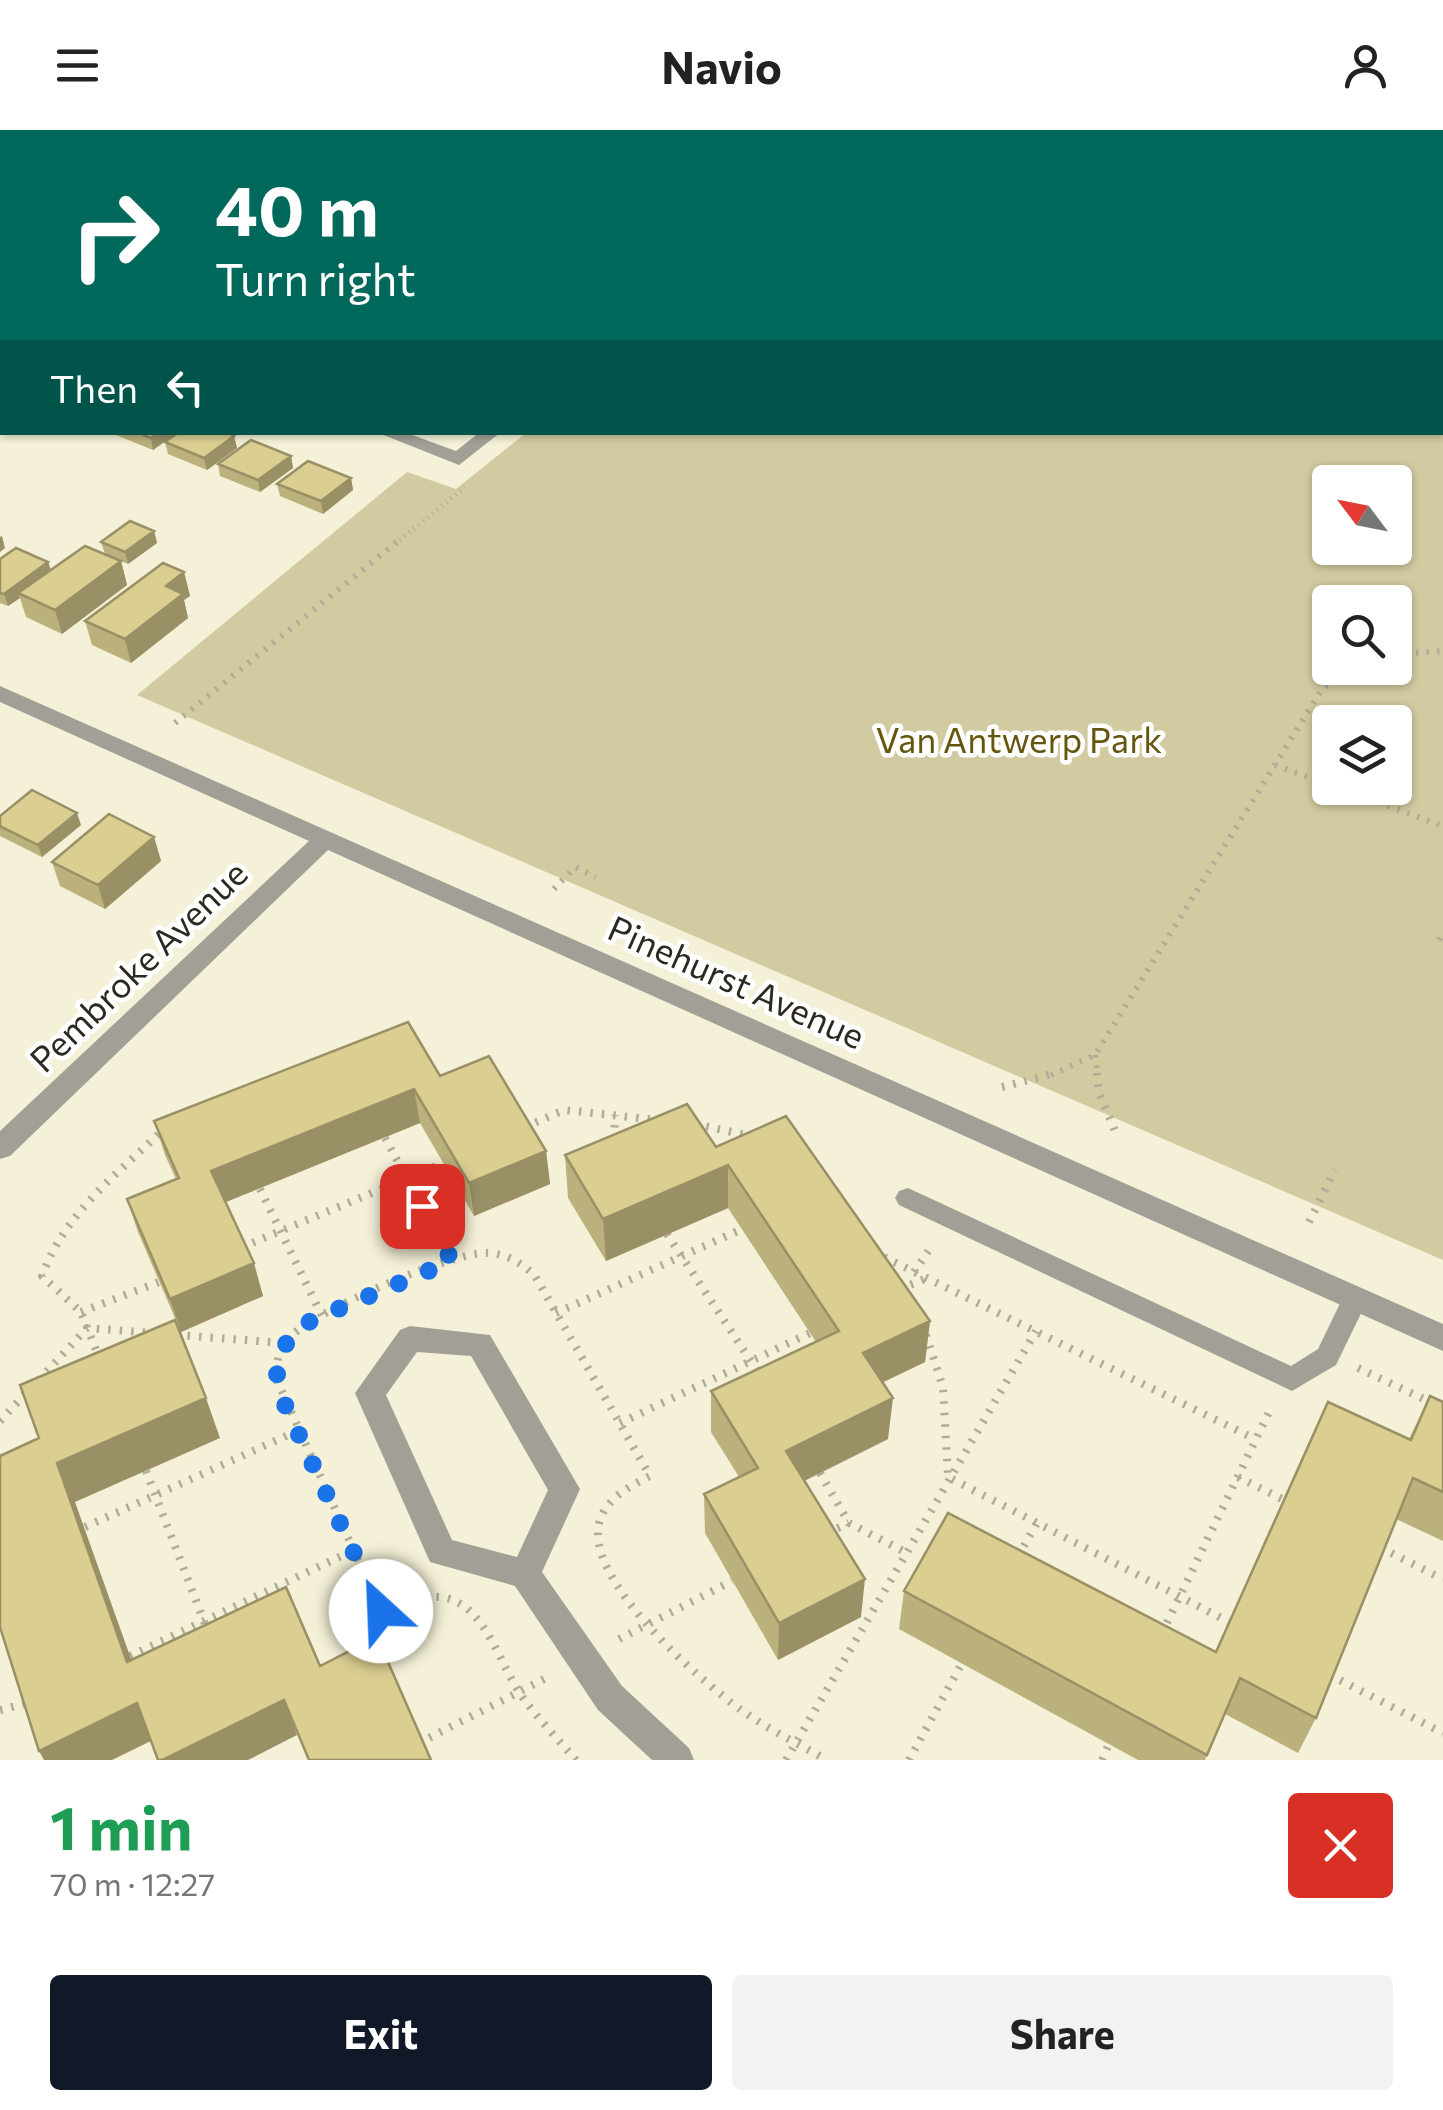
<!DOCTYPE html>
<html lang="en">
<head>
<meta charset="utf-8">
<style>
  body { margin:0; font-family:Commissioner,sans-serif; background:#f2f2f2; color:#222; height:100vh; display:flex; flex-direction:column; font-size:38px; white-space:nowrap }
  * { box-sizing:border-box; margin:0 }
  p { font-size:32px; color:#767676 }
  .icon { flex:none; width:55px; height:55px; fill:none; stroke:currentColor; stroke-width:2; stroke-linecap:round; stroke-linejoin:round }
  .map { position:relative; height:1630px; overflow:hidden }
  .side { display:flex; flex-direction:column; background:#fff; flex:1 }
  .side>* { flex:none }
  .guide { position:absolute; left:0px; top:0px; width:1445px; height:305px; box-shadow:0 2px 8px #0004; background:#00695c; color:#fff; overflow:hidden }
  .needle { width:65px; rotate:302deg }
  .controls { position:absolute; left:1312px; top:335px; display:grid; gap:20px }
  .controls a { display:grid; place-items:center; width:100px; height:100px; border-radius:10px; background:#fff; box-shadow:0 2px 8px #0004; font-size:50px }
  .pin { position:absolute; display:grid; place-items:center; width:85px; height:85px; color:#fff; margin:-42px; border-radius:20px; box-shadow:0 5px 15px #0006 }
  .me { position:absolute; width:110px; margin:-55px; rotate:335deg; stroke-linejoin:round; filter:drop-shadow(0 0 8px #0008) }
  .turn { display:flex; align-items:center; gap:35px; height:210px; padding:0 50px; font-size:45px }
  .turn .icon { width:130px; height:130px; stroke-width:2.5 }
  .turn b { display:block; font-size:70px; line-height:85px }
  .then { display:flex; align-items:center; height:95px; padding:0 50px; background:#0003; gap:20px; font-size:38px }
  .round { display:grid; place-items:center; flex:none; width:105px; height:105px; border-radius:10px; background:#f2f2f2 }
  .head { display:flex; align-items:center; justify-content:space-between; height:170px; padding:0 50px }
  h1 { font-size:60px; font-weight:700; line-height:75px; color:#1e9e55 }
  .action { display:flex; gap:20px; margin-top:auto; padding:20px 50px }
  .action a { flex:1; height:115px; border-radius:10px; background:#111827; color:#fff; font-size:40px; font-weight:700; line-height:115px; text-align:center }
  .action a+a { background:#f2f2f2; color:#222 }
  header { display:flex; justify-content:space-between; align-items:center; height:130px; padding:0 50px; background:#fff; font-size:45px; font-weight:700 }
  .map>svg:first-child { display:block }
</style>
</head>
<body>
<header><svg class="icon" aria-label="menu" viewBox="0 0 24 24"><path d="M4 6h16M4 12h16M4 18h16"/></svg>Navio<svg class="icon" aria-label="person" viewBox="0 0 24 24"><circle cx="12" cy="8" r="4"/><path d="M4 21q1-7 8-7t8 7"/></svg></header>
<div class="map">
<svg width="1443" height="1630" viewBox="0 0 1443 1630">
  <rect width="100%" height="100%" fill="#f5f1d8"/>
  <path fill="#d2caa0" fill-rule="evenodd" d="M864,0H1443V1130L137,565L407,342L456,359L526,303L1442,302V2H861ZM1330,352H1395V418H1330ZM1330,472H1395V538H1330ZM1330,592H1395V658H1330Z"/>
  <g fill="none" stroke-linecap="round" stroke-linejoin="round">
    <path stroke="#b0ac99" stroke-width="5" stroke-dasharray="1 5" stroke-linecap="butt" d="M395,414L465,357"/>
    <path stroke="#b0ac99" stroke-width="6" stroke-dasharray="2.5 8" stroke-linecap="butt" d="M1395,524L1443,521
      M175,593L398,411
      M1275,635L1330,655
      M1338,658L1443,696
      M1364,667L1369,658
      M554,759L575,737L596,747
      M1439,810L1443,803
      M1095,925L1097,945
      M1051,945L1095,925L1322,559L1351,538"/>
    <path stroke="#b0ac99" stroke-width="8" stroke-dasharray="2.5 9" stroke-linecap="butt" d="M1097,943L1099,963L1118,1008
      M1002,957L1056,943
      M695,994L751,1006
      M525,997L564,980L658,990
      M385,1008L452,1131
      M614,1009L615,985
      M260,1059L322,1186
      M1309,1092L1335,1040
      M667,1104L760,1245
      M242,1117L444,1033
      M884,1127L1255,1309
      M914,1142L933,1114
      M900,1159L925,1149
      M81,1182L159,1152
      M556,1183L742,1099
      M176,1205L285,1213
      M926,1205L943,1257L948,1347L1231,1493
      M100,1230L81,1182L42,1146C64,1084 117,1044 163,1000
      M1358,1238L1443,1278
      M39,1250L87,1198L154,1203
      M0,1291L27,1262
      M620,1293L810,1203
      M146,1341L205,1494
      M820,1343L849,1393L905,1422
      M1238,1347L1286,1371
      M85,1397L297,1301
      M827,1403L849,1393
      M1381,1418L1443,1449
      M1018,1426L1037,1393
      M1162,1503L1272,1276
      M619,1509L732,1451
      M130,1526L354,1420
      M1330,1545L1443,1603
      M0,1580L32,1572
      M419,1613L550,1546
      M576,1630C558,1609 537,1588 521,1565C502,1538 488,1486 455,1471C431,1460 404,1473 381,1481L276,1248C277,1235 277,1222 286,1211C308,1183 453,1121 488,1123C507,1124 522,1133 535,1146L650,1346C630,1356 607,1368 600,1390C581,1448 700,1550 741,1580C768,1599 798,1614 827,1630
      M786,1630L1036,1201
      M909,1630L962,1533
      M1102,1630L1109,1614"/>
    <path fill="#a2a096" fill-rule="evenodd" d="M908,1058L1291,1236L1318,1219L1346,1161L1355,1158L1364,1161L1368,1169L1336,1235L1292,1261L899,1075L895,1068L899,1061Z"/>
    <path fill="#a2a096" fill-rule="evenodd" d="M328,0H352L353,2H330Z
      M0,161H2V172H0Z
      M376,302H404L456,321L480,302H501L459,335Z
      M0,556L1443,1194V1221L328,720L10,1026L0,1029V1001L309,711L0,572Z
      M410,1196L490,1205L580,1359L542,1442L622,1556L689,1618L694,1630H652L598,1580L515,1456L430,1432L355,1263L400,1200ZM417,1222L471,1226L548,1360L517,1427L452,1410L386,1265Z"/>
  </g>
  <path fill="#bbb17d" d="M88,0H265L269,2H114V0L109,2H96Z
    M502,0H612V2H502Z
    M0,218L2,219V286L0,285Z
    M115,302H178L153,320L116,305Z
    M234,306L237,318L207,340L168,324L165,312Z
    M291,326L293,338L260,362L220,346L218,334Z
    M351,348L353,360L323,384L280,366L277,354Z
    M154,401L157,413L128,434L105,424L101,412Z
    M0,429L48,432L51,440L121,431L127,455L62,504L26,487L20,468L8,476L0,473Z
    M184,442L190,466L184,470L188,488L131,533L92,515L85,491Z
    M0,686L81,695L42,727L0,706Z
    M154,707L161,731L105,779L60,756L52,732Z
    M440,946L546,1021L550,1054L474,1086L420,993L226,1072L263,1166L181,1202L138,1102L127,1069L176,1049L165,1025L154,991Z
    M716,1017L930,1191L925,1232L882,1252L888,1309L804,1351L861,1487L778,1530L705,1403L704,1364L739,1347L711,1302V1261L816,1212L728,1078L606,1131L568,1068L565,1025Z
    M1430,1266L1443,1272V1411L1396,1389L1316,1588L1298,1623L1225,1584L1205,1630H1138L899,1499L904,1461L1216,1522L1409,1309Z"/>
  <path fill="#999066" d="M143,0H179L175,2H143Z
    M207,0H228L229,2H203Z
    M596,0H612V2H592Z
    M159,302H178L153,320L151,308Z
    M234,306L237,318L207,340L204,328Z
    M291,326L293,338L260,362L258,350Z
    M351,348L353,360L323,384L321,371Z
    M154,401L157,413L128,434L125,422Z
    M2,406L5,418L0,422V407Z
    M121,431L127,455L62,504L55,480Z
    M48,432L52,444L18,463L20,468L8,476L4,464Z
    M184,442L190,466L184,470L188,488L131,533L125,509L166,456Z
    M1406,595L1402,608L1395,620V615Z
    M77,683L81,695L42,727L38,715Z
    M154,707L161,731L105,779L98,755Z
    M414,959L420,993L221,1074L211,1041Z
    M546,1021L550,1054L474,1086L469,1053Z
    M728,1035V1078L606,1131L603,1089Z
    M254,1133L263,1166L181,1202L170,1169Z
    M930,1191L925,1232L859,1264L863,1223Z
    M206,1268L220,1308L75,1372L145,1568L127,1532L57,1333Z
    M893,1268L888,1309L784,1361L786,1321Z
    M865,1449L861,1487L778,1530L779,1493Z
    M284,1570L297,1605L248,1630H162Z
    M137,1573L155,1609L112,1630H44L39,1621Z"/>
  <path fill="#dace91" stroke="#999066" stroke-width="2.5" d="M30,0H63L58,2H25Z
    M160,0H207L203,2H156Z
    M224,0H265L269,1L220,2Z
    M548,0H596L592,2H544Z
    M2,78V96L0,95V80Z
    M0,218L2,219V250L0,251Z
    M2,250V266L0,265V251Z
    M136,302H159L151,308Z
    M179,302H226L234,306L204,328L165,312Z
    M251,310L291,326L258,350L218,334Z
    M308,331L351,348L321,371L277,354Z
    M130,391L154,401L125,422L101,412Z
    M85,416L121,431L55,480L18,463Z
    M16,418L48,432L4,464L0,463V429Z
    M163,433L184,442L166,456L183,464L125,509L85,491Z
    M1358,578L1406,595L1395,615V592H1349Z
    M32,660L77,683L38,715L0,696V686Z
    M109,684L154,707L98,755L52,732Z
    M408,892L440,946L489,926L546,1021L469,1053L414,959L211,1041L254,1133L170,1169L127,1069L179,1048L154,991Z
    M687,974L716,1017L786,986L930,1191L863,1223L893,1268L786,1321L865,1449L779,1493L704,1364L758,1338L711,1261L839,1201L728,1035L603,1089L565,1025Z
    M175,1190L206,1268L57,1333L127,1532L286,1457L320,1536L377,1507L431,1630H309L284,1570L162,1630H158L137,1573L39,1621L0,1497V1326L39,1308L20,1255Z
    M1430,1266L1443,1272V1362L1413,1348L1316,1588L1240,1548L1207,1625L904,1461L948,1383L1216,1522L1328,1272L1411,1310Z"/>
  <g fill="none" stroke-linecap="round" stroke-linejoin="round">
    <path stroke="#1a73e8" stroke-width="18" stroke-dasharray="0 32.4" d="M381,1481L280,1264C271,1229 283,1210 312,1190L452,1131L422,1076"/>
  </g>
  <g text-anchor="middle" stroke-width="9" stroke-linejoin="round" paint-order="stroke">
    <g font-size="35" fill="#64570d" stroke="#fff">
      <text x="1019" y="623">Van Antwerp Park</text>
    </g>
    <g font-size="35" fill="#2b2920" stroke="#fff">
      <text transform="translate(139 837) rotate(-44)" y="12">Pembroke Avenue</text>
      <text transform="translate(736 853) rotate(24)" y="12">Pinehurst Avenue</text>
    </g>
  </g>
</svg>
<div class="controls">
<a><svg class="needle" viewBox="-14 -14 28 28"><path d="M0-13l5 13h-10z" fill="#e53935"/><path d="M0 13l5-13h-10z" fill="#767676"/></svg></a>
<a><svg class="icon" aria-label="search" viewBox="0 0 24 24"><circle cx="10" cy="10" r="6"/><path d="M15 15l6 6"/></svg></a>
<a><svg class="icon" aria-label="layers" viewBox="0 0 24 24"><path d="M12 4l9 5-9 5-9-5zM3 14l9 5 9-5"/></svg></a>
</div>
<div class="pin" style="left:422px;top:1076px;background:#d93025"><svg class="icon" aria-label="arrive" viewBox="0 0 24 24"><path d="M6 21V4h12l-3 4 3 4H6"/></svg></div>
<svg class="me" style="left:381px;top:1481px" viewBox="-20 -20 40 40"><circle r="19" fill="#fff"/><path d="M0-13L10 11 0 6-10 11z" fill="#1a73e8"/></svg>
<div class="guide">
<div class="turn"><svg class="icon" aria-label="right" viewBox="0 0 24 24"><path d="M7 20v-9h11M14 6l5 5-5 5"/></svg><div><b>40 m</b>Turn right</div></div>
<div class="then">Then<svg class="icon" aria-label="left" viewBox="0 0 24 24"><path d="M17 20v-9H6M10 6l-5 5 5 5"/></svg></div>
</div>
</div>
<section class="side">
<div class="head"><div><h1>1 min</h1><p>70 m · 12:27</p></div><a class="round" style="background:#d93025;color:#fff"><svg class="icon" aria-label="close" viewBox="0 0 24 24"><path d="M6 6l12 12M18 6L6 18"/></svg></a></div>
<div class="action"><a>Exit</a><a>Share</a></div>
</section>
</body>
</html>
